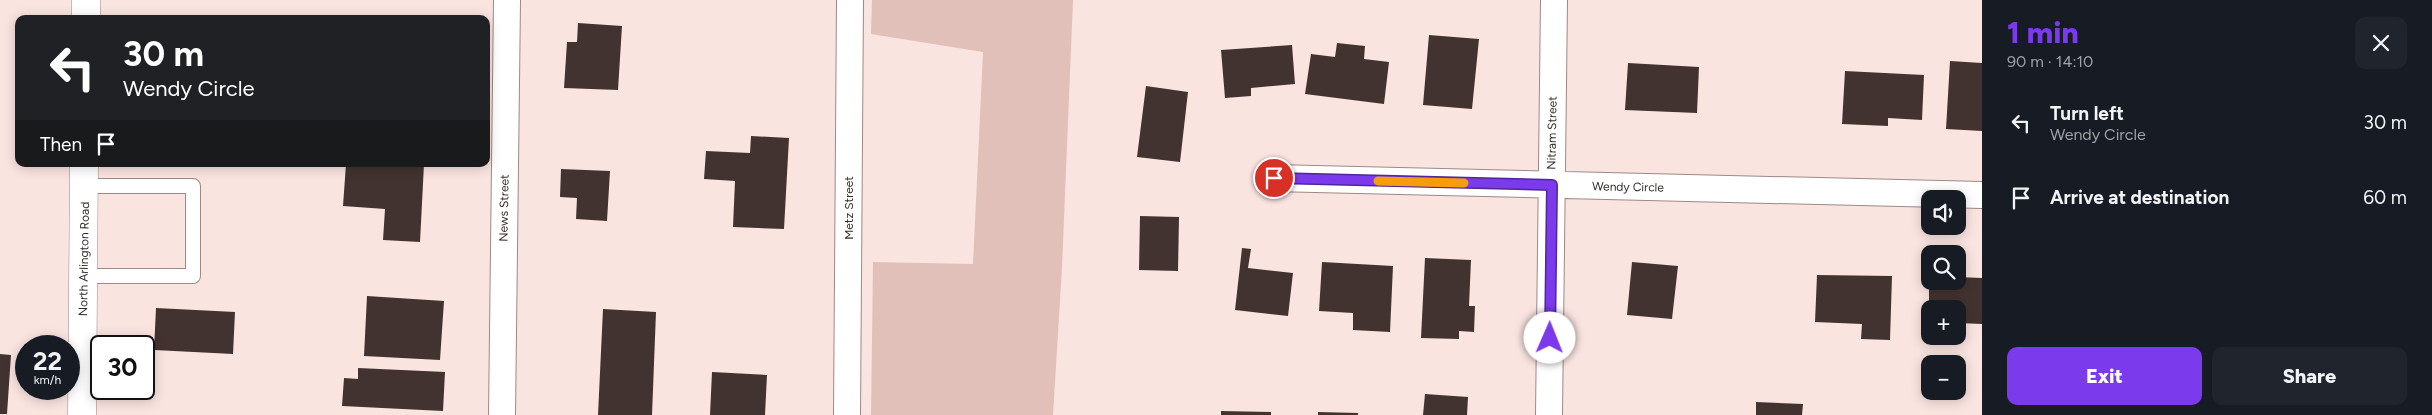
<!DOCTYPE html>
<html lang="en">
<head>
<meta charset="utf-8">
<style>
  body { margin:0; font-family:Figtree,sans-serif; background:#20242c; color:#f1f3f6; height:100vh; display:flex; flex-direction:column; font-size:19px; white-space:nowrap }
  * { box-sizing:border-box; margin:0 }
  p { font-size:16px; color:#9ea1a6 }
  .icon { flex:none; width:28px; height:28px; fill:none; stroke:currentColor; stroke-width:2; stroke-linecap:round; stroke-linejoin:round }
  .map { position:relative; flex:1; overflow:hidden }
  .sheet { display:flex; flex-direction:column; background:#171b24; width:450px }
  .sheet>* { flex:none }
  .hud { position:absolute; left:15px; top:15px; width:475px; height:152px; border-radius:10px; box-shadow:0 2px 12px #0003; background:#202124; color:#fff; overflow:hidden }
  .buttons { position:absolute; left:1921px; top:190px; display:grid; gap:10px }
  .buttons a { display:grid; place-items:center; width:45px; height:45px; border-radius:10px; background:#171b24; box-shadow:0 2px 12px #0003; font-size:25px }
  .speed { position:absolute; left:15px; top:335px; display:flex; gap:10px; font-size:25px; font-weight:700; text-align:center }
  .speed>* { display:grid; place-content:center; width:65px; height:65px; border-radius:50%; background:#171b24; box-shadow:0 2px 12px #0003; line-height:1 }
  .speed small { font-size:12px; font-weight:400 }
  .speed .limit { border:2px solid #111; border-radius:8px; background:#fff; color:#111 }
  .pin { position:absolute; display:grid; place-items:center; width:42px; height:42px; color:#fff; margin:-21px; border:2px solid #fff; border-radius:50%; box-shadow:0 1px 5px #0007 }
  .me { position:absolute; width:55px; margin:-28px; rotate:1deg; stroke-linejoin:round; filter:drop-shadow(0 0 4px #0008) }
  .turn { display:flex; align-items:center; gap:18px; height:105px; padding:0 25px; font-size:22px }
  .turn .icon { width:65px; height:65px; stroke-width:2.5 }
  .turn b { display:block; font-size:35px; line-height:42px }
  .then { display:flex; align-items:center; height:48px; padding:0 25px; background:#0003; gap:10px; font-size:19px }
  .round { display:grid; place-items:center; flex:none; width:52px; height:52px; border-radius:10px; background:#20242c }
  .overview { display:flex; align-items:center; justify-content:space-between; height:85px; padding:0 25px }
  h1 { font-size:30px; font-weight:800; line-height:38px; color:#7c3aed }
  .primary-button { display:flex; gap:10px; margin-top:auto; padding:10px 25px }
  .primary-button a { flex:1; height:58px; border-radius:10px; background:#7c3aed; color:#fff; font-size:20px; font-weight:800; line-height:58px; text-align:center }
  .primary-button a+a { background:#20242c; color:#f1f3f6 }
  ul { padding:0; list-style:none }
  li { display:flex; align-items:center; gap:15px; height:75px; padding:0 25px }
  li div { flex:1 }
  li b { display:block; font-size:19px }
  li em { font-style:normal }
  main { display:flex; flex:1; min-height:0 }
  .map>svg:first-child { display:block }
</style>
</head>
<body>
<main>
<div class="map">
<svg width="1982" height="415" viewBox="0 0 1982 415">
  <rect width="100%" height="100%" fill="#fae4e0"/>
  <path fill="#e0c0b9" d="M872,0H1073L1062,268L1053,415H871L873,262L973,264L983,52L871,34Z"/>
  <path fill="#433330" d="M578,23L622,26L618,90L564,88L567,42H577Z
    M1429,35L1479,39L1472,109L1423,105Z
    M1337,43L1365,46L1364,59L1389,62L1384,104L1305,94L1311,54L1335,57Z
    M1292,45L1295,84L1251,88V96L1225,98L1221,50Z
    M1950,61L1982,63V131L1946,129Z
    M1628,63L1699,67L1697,113L1625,110Z
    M1845,71L1924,75L1922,120L1888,118V126L1842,124Z
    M1146,86L1188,92L1180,162L1137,157Z
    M751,136L789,138L784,229L733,227L735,181L704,179L706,151L750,153Z
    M346,164H424L420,242L383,240L385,209L343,206Z
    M561,169L610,171L607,221L576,219L577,198L560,197Z
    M1140,216L1179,217L1178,271L1139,270Z
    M1242,248L1251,249L1248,268L1293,273L1288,316L1235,310Z
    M1425,258L1471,260L1469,306H1475L1474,332L1459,331V339L1421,338Z
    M1322,262L1393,266L1390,332L1353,330V313L1319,311Z
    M1632,262L1678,266L1672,319L1627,315Z
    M1817,275L1892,276L1890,340L1861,339L1862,324L1815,322Z
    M1958,277L1982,278V324L1958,323V309H1929V281H1958Z
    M367,296L444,301L440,360L364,356Z
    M156,308L235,312L233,354L154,350Z
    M603,309L656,312L652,415H598Z
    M0,354L11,355L7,414H0Z
    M358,368L445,372L443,411L342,406L344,378L358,379Z
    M712,372L767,375L765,415H710Z
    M1425,394L1468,397L1467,415H1423Z
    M1756,402L1803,404L1802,415H1756Z
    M1221,411L1271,412V415H1221Z
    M1318,412L1358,413V415H1318Z"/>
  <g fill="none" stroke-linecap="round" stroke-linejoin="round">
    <defs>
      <path id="lane" d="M83,276H193V186H84"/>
      <path id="street" d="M1273,178L1982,195
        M502,415L507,0
        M847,415L850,0
        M1549,415L1554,0"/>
      <path id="secondary" d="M86,19V0
        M82,415L84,164"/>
    </defs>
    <use href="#lane" stroke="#9d8985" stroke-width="16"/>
    <use href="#street" stroke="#9d8985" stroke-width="28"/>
    <use href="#secondary" stroke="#9d8985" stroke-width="29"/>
    <use href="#lane" stroke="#fff" stroke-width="14"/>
    <use href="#street" stroke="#fff" stroke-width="26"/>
    <use href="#secondary" stroke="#fff" stroke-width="28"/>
  </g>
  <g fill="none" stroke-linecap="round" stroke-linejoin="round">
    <defs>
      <path id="route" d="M1274,178L1552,185L1550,338"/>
    </defs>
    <use href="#route" stroke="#51269a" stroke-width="12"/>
    <use href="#route" stroke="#7c3aed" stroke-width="9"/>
    <path stroke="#f59e0b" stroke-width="9" d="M1378,181L1464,183"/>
  </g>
  <g text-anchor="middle" stroke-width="5" stroke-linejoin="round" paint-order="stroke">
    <g font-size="12" fill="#332b29" stroke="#fff">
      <text transform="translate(1552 133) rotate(-89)" y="4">Nitram Street</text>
      <text transform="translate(1628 187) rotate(1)" y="4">Wendy Circle</text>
      <text transform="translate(504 208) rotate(-89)" y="4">News Street</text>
      <text transform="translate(849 208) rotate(-90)" y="4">Metz Street</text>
      <text transform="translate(84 259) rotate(-89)" y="4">North Arlington Road</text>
    </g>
  </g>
</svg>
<div class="buttons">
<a><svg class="icon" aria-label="sound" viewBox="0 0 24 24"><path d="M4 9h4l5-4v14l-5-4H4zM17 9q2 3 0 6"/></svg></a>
<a><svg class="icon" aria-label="search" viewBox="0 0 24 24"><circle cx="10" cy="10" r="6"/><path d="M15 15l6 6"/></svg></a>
<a>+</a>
<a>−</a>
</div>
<div class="speed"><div>22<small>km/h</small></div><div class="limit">30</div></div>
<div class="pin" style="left:1274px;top:178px;background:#d93025"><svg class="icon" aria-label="arrive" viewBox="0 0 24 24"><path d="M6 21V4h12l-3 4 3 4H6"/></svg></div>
<svg class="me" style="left:1550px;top:338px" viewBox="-20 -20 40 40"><circle r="19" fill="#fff"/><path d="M0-13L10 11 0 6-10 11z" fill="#7c3aed"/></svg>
<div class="hud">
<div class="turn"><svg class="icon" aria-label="left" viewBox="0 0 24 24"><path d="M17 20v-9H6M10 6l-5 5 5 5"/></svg><div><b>30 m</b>Wendy Circle</div></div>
<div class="then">Then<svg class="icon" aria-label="arrive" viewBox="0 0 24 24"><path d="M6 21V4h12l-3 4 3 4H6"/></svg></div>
</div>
</div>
<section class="sheet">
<div class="overview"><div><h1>1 min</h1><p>90 m · 14:10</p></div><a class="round"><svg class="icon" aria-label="close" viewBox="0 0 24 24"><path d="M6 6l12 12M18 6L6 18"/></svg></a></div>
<ul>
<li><svg class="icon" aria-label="left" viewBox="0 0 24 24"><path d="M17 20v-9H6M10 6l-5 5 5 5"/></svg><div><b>Turn left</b><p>Wendy Circle</p></div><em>30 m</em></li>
<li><svg class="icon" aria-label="arrive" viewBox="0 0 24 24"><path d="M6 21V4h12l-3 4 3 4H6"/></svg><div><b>Arrive at destination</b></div><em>60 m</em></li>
</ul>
<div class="primary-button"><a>Exit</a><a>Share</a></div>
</section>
</main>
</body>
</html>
